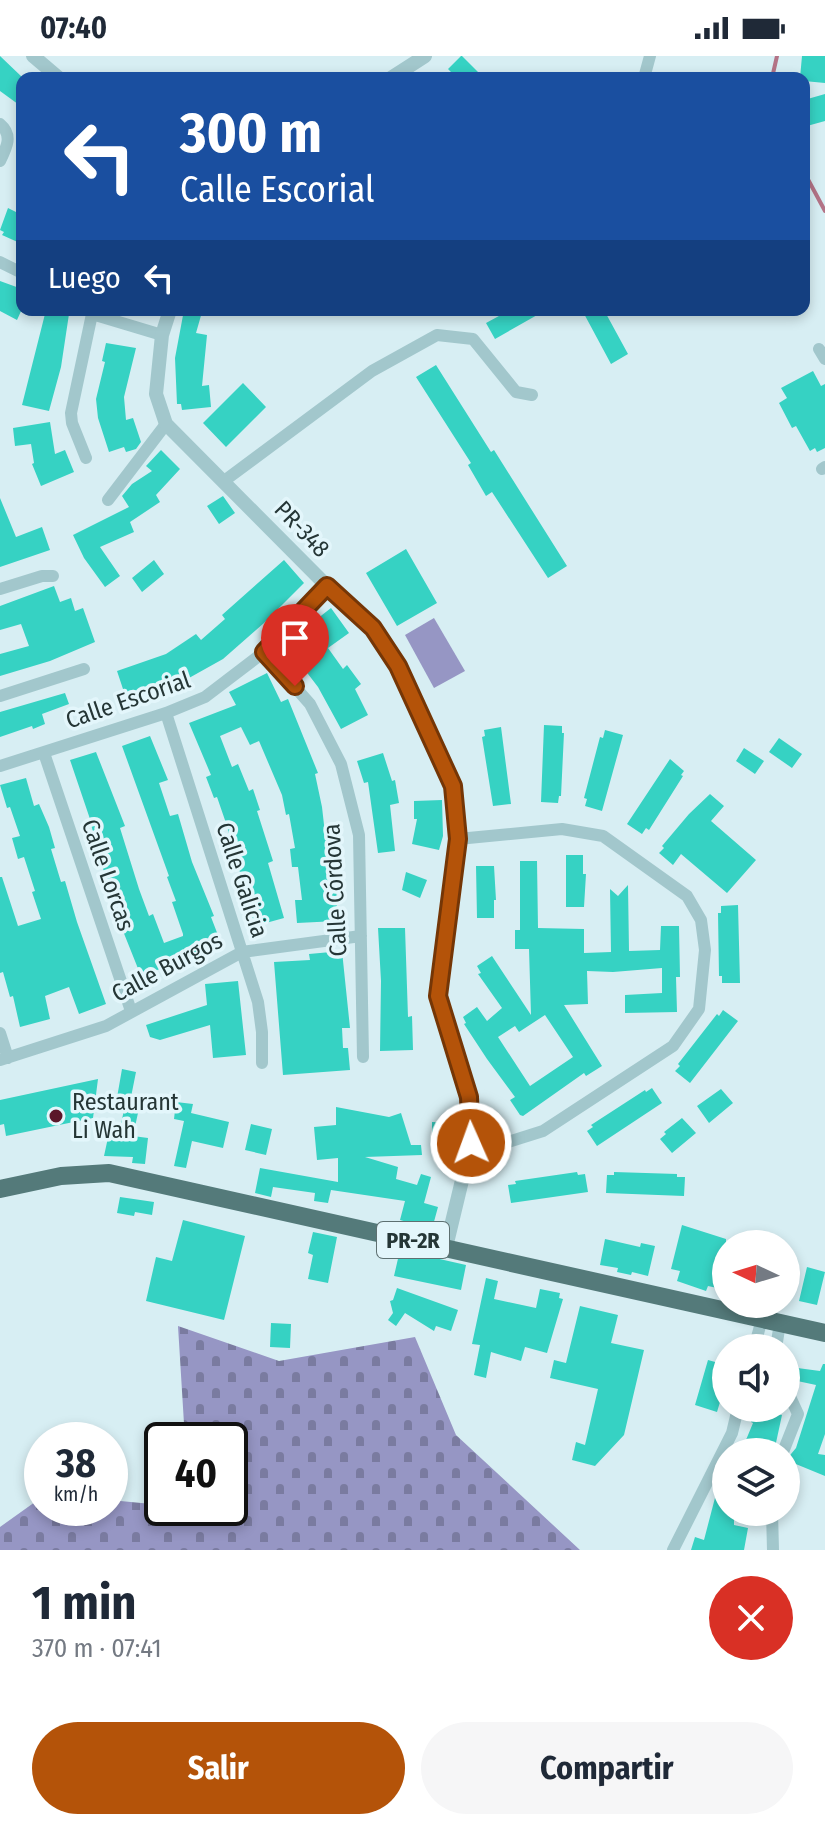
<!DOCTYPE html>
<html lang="es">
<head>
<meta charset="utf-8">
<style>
  body { margin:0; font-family:"Fira Sans Condensed",sans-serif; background:#f6f6f7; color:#1f2937; height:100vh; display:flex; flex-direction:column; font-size:30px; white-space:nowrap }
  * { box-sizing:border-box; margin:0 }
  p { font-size:26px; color:#747a83 }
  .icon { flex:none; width:44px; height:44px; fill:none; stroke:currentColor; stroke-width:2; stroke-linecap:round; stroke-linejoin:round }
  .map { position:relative; height:1494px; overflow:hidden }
  .details { display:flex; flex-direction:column; background:#fff; flex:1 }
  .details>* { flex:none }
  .hud { position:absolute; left:16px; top:16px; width:794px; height:244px; border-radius:16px; box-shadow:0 4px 12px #0003; background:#1a4fa0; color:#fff; overflow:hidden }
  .needle { width:52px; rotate:274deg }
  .controls { position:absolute; left:712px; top:1174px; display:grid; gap:16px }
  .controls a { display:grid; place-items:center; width:88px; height:88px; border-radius:50%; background:#fff; box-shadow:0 4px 12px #0003; font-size:40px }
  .speed { position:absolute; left:24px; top:1366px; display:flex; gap:16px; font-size:40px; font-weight:700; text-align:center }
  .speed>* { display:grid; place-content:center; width:104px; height:104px; border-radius:50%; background:#fff; box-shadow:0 4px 12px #0003; line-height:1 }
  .speed small { font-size:20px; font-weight:400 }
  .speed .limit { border:4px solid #111; border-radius:12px; background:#fff; color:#111 }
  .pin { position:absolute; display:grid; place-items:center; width:68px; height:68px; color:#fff; margin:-82px -34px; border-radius:50% 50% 50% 0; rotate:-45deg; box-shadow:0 0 8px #0007 }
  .pin .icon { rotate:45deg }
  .me { position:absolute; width:88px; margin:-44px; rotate:358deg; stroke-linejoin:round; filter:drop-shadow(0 0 6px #0008) }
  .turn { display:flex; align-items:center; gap:28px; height:168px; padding:0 32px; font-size:36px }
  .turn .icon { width:104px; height:104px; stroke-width:2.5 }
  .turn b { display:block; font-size:56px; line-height:68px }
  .then { display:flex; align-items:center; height:76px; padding:0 32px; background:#0003; gap:16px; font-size:30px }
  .round { display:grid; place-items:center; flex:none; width:84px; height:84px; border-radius:42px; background:#f6f6f7 }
  .summary { display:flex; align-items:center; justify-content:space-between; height:136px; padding:0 32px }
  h1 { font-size:48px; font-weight:700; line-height:60px }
  .primary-button { display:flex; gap:16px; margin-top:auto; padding:16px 32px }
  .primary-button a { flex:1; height:92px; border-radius:48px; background:#b45309; color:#fff; font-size:32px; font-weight:700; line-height:92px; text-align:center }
  .primary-button a+a { background:#f6f6f7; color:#1f2937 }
  .status { display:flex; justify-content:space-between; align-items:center; height:56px; padding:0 40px; background:#fff; direction:ltr }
  .status svg { height:22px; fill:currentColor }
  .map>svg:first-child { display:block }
</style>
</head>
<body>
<div class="status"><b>07:40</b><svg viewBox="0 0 49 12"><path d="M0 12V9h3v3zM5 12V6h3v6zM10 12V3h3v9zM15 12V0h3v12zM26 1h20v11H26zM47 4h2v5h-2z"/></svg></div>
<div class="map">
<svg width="825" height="1494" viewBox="0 0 825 1494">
  <defs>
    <pattern id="cemetery-stones" width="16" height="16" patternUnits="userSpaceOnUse" patternTransform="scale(2)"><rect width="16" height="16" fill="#9696c4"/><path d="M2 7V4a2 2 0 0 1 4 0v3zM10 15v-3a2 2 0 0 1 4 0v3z" fill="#7a7ba0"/></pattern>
  </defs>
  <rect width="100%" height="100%" fill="#d7eef3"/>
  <path fill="#9696c4" d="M434,562L465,615L434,632L405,579Z"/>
  <path fill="url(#cemetery-stones)" d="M178,1270L279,1305L415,1281L456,1379L580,1494H0V1471L42,1441V1452H110V1444L162,1449V1452H230V1384H185Z"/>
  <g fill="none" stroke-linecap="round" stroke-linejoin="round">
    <path stroke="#b37386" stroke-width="4" d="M772,22L777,0
      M804,116L825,155"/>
  </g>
  <path fill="#36d2c3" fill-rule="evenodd" d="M0,0L22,21V51L0,35Z
    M461,0H462L484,22H457L448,13Z
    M802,0H825V27L804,25V22H800Z
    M825,38V65L807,70L804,44Z
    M8,152L22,159L18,175L22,177V188L2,179L4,176L0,174Z
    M0,225L22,233V253L17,264L0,255Z
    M46,254L69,258L61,311L49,355L22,349Z
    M184,254L202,256L196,277L207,279L202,330L209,329L211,351L182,354L181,348H177L175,302Z
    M510,254H546L495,283L486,267Z
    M582,254H604L628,298L611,308Z
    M106,287L136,292L124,341L126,364L133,362L141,386L136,393L126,396L124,391L109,396L98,362L96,343L105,306L102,305Z
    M436,309L491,396L494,394L567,510L548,522L492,436L486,440L468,409L471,407L416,321Z
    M813,315L821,330L825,328V392L817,396L815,392L810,395L796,370L792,372L779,347L787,342L781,332Z
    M243,327L266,351L226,391L203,367Z
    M50,366L55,398L65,394L74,416L41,430L32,408L34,407L31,388L15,390L13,372Z
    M161,394L180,413L156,439L160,446L130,466L134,476L100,491L120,520L105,531L84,502L73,479L129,451L122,440L132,428L152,415L146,410Z
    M223,440L235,457L219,468L207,450Z
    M0,442L16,481L42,471L50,494L0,511Z
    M406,493L437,547L397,570L366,517Z
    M154,504L164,518L142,536L132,522Z
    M284,504L304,527L264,567L223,603L189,622L127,645L117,615L166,598L196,578L201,584L225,563L222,559Z
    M54,530L60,546L71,542L75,555L83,552L95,586L50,605L0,620V598L29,590L21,568L0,574V550Z
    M331,552L349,577L328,592L343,613L347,609L361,628L355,633L368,659L341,673L318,631L285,588Z
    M267,617L281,646L288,643L318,717L315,718L322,751L329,813L336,812L337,865L297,867L295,844H302L298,811H292L290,793L295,792L289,758L286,759L282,739L259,685L250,689L241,671L220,680L232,711L238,708L249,735L253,733L260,754L257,755L273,805L268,807L284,862L255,870L227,770L217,741L214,742L206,721L211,719L189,667L236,649L229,636Z
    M65,637L69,648L42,658L45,668L33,673L32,670L0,681V656Z
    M544,669L562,670V677H564L561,740H559L558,747L541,746Z
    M501,671L511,748L493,750L482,681L485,680L484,674Z
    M605,674L623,679L602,755L585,750L587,743L584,742L600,681L603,682Z
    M150,680L168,724L159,727L170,760L178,758L192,806L214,860L211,861L221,887L177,903L179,906L141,920L121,870L127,868L115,832L111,834L94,789L96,788L89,760L70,704L96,696L125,770L120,772L139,833L149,860L153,858L164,887L183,880V878L172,846L176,845L167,821L169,820L122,690Z
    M779,682L802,698L792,712L769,696Z
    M744,692L764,705L755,718L736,705Z
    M383,697L392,725L395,724L399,747L390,749L395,795L378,797L368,726L364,727L357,705Z
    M670,703L684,715L681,719L683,720L649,774L646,772L642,778L627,768Z
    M26,722L34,750L39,748L49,771L55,792L51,793L61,826L65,825L77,866L106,948L79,958L69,931L45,940L50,963L20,971L13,940L10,941L3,916L0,917V821H2L18,870L41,863L32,836L35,835L24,801L18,803L12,782L20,780L10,751L7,752L0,729Z
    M710,738L724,750L711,765L756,804L727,837L681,798L673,809L659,797L664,792L662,790L689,758Z
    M442,744L443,780L439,794L412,788L417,763H414V745Z
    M566,799H583V818H586L584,851H566Z
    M520,805H537L538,872L584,873V897L611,896L610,833L618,840L628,829L629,895L660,894L661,870H679L680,921H676L677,956L625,957V939L662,937V912L613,916L587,915L588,948L564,949L602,1010L586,1020L584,1017L523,1060L520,1059L510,1044L515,1041L487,1003L464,968L466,967L463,961L477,951L487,965L502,952L478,918L481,917L477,910L492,900L531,959L529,893H515V874H520ZM545,959L573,1001L530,1030L498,981L515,970L519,976Z
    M476,810H494L496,844H494V862H477Z
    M406,816L427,824L420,842L402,834Z
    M738,849L740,927H722V920H719L718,857H721V850Z
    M378,872H405L408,961L412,960L413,994L380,995L381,925Z
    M342,895L350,972H342L343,992H348L350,1014L283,1019L274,906L310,904L309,898Z
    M238,925L246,999L213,1002L210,969L160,984L150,981L146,969L207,949L205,928Z
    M723,954L738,965L690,1027L675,1015L680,1010L678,1008L717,958L719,960Z
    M122,1013L136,1016L131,1041L141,1043L133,1080L148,1082L145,1108L132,1107L133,1101L104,1100L109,1077H119L124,1054L115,1053Z
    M98,1023L93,1062L6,1080L4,1068L0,1069V1044Z
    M652,1032L662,1047L597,1090L587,1075L593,1071L591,1069L645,1034L646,1036Z
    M721,1033L733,1047L709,1067L697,1050Z
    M176,1046L193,1048L191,1057L229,1066L223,1092L192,1085L186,1112L174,1110L184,1065L174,1063Z
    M336,1051L389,1061L401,1057L411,1089H421L422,1099L365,1101L398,1111L396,1123L417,1129L421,1118L431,1121L424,1147L438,1151L432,1173L400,1164L405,1145L331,1134L328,1147L314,1145L315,1137L273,1131L271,1141L255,1137L260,1112L338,1126V1102L317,1104L314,1071L336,1069Z
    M682,1062L696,1077L672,1097L660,1083L666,1078L664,1076Z
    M432,1066L459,1067V1090L432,1089Z
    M251,1068L272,1073L266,1099L245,1094Z
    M577,1116L578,1119L585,1118L588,1136L511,1147L508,1129L516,1128L515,1125Z
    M614,1116L677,1118V1121H685L684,1140L606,1137L607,1119H614Z
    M120,1141L154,1146L152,1159L135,1156L134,1160L117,1157Z
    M183,1164L245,1180L224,1264L146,1245L156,1201L172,1205Z
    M682,1169L726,1183V1234L708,1230L706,1235L677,1225L680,1215L671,1213Z
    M313,1176L337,1181L328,1227L308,1223L313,1199L308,1197Z
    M605,1183L640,1191L641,1187L655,1190L648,1220L632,1216L631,1219L617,1216L618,1212L600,1209Z
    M400,1194L466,1209L461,1234L394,1220Z
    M807,1211L825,1216L817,1249L799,1245Z
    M486,1222L498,1225L494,1243L536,1252L540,1233L560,1237L559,1242L563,1243L547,1297L525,1291L521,1305L491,1296L486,1322L474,1319L480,1289L472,1288Z
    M397,1232L458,1254L451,1275L436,1270L434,1275L405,1257L396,1270L388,1264L393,1257L390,1245L393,1244Z
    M580,1250L618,1259L611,1287L644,1294L624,1379L595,1410L572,1404L576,1386L585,1389L598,1333L550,1322L554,1304L566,1307Z
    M271,1267L291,1268L290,1292L270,1291Z
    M708,1304L726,1309V1326L717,1356L695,1349Z
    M823,1308H825V1378L818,1398L825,1399V1420L786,1404L796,1392L816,1329L788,1323L790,1311L820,1315Z
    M753,1353L782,1359L774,1396H741L753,1367L751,1366Z
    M716,1438L726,1442V1456H734V1469L748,1472L744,1494H691L695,1481L704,1484Z"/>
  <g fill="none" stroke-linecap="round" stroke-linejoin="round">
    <path stroke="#a2c7cc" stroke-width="12" d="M644,22L650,0
      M0,68C13,79 7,91 0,105
      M0,206L22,217
      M92,258L162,279
      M819,293L825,303
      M86,402L72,367L71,357L92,258L89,254
      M822,413L825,411
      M224,425L372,315L437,279L473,283L516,336L532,339
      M108,444L166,368
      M0,533L42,520H53
      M264,596L310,648L341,708L359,779L363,1001
      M0,640L84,613
      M166,657L258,946L262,976V1007
      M44,697L131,955
      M0,710L166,657L205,641L264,596L327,530
      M458,783L562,773L603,780L687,840L701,864L705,894L699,953L673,990L543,1075L508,1086L471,1087
      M0,977L8,1002
      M0,1004L106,970L242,896L361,880
      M754,1292L762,1263
      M776,1292L780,1267
      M783,1396L798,1358L786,1332
      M772,1456L773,1494
      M673,1494L732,1377L738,1352"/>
    <path stroke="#a2c7cc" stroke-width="14" d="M33,0L59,22
      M391,22L425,0
      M170,254L162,279L156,338L166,368L327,530L373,572L398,610L453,730L458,783L438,940L469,1041L471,1087L446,1191"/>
    <path stroke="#547a7a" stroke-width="18" d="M0,1133L61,1120L109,1117L825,1277"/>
  </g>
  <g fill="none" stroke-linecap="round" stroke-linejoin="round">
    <defs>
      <path id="route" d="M295,630L264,596L327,530L373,572L398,610L453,730L458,783L438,940L469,1041L471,1087"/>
    </defs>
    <use href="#route" stroke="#753606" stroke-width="20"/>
    <use href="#route" stroke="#b45309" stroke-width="14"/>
  </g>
  <circle fill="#5b172a" stroke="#e3f6fb" stroke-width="3" cx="56" cy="1060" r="8"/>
  <g text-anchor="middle" stroke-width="7" stroke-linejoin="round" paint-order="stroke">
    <rect fill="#e3f6fb" stroke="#5e7071" stroke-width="2" x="377" y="1166" width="72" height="36" rx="6"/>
    <g font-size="22" font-weight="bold" fill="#253636">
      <text x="413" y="1192">PR-2R</text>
    </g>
    <g font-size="24" fill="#253636" stroke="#e3f6fb">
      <text transform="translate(302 473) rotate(46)" y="8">PR-348</text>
      <text transform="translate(128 644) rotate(-19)" y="8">Calle Escorial</text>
      <text transform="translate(108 819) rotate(71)" y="8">Calle Lorcas</text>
      <text transform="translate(242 824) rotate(72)" y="8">Calle Galicia</text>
      <text transform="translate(335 834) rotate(-93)" y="8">Calle Córdova</text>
      <text transform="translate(167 911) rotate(-28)" y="8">Calle Burgos</text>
    </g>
    <g font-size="24" fill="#253636" stroke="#e3f6fb" text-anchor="start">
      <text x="72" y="1054">Restaurant<tspan x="72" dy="28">Li Wah</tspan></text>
    </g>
  </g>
</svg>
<div class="controls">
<a><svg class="needle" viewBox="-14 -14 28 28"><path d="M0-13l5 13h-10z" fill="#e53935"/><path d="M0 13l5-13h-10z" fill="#747a83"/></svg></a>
<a><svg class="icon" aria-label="sound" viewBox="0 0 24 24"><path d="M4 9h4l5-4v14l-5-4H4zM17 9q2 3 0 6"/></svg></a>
<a><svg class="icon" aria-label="layers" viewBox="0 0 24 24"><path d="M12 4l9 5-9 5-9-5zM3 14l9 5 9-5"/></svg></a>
</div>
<div class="speed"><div>38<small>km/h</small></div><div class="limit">40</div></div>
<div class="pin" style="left:295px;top:630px;background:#d93025"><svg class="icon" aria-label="arrive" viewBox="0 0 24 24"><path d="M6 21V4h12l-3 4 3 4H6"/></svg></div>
<svg class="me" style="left:471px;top:1087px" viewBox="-20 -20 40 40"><circle r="17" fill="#b45309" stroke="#fff" stroke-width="3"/><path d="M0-11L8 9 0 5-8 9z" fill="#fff"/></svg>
<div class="hud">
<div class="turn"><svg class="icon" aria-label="left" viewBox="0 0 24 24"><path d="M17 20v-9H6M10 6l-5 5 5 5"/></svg><div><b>300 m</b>Calle Escorial</div></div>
<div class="then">Luego<svg class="icon" aria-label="left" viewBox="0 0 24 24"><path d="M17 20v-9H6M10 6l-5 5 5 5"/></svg></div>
</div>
</div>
<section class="details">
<div class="summary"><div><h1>1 min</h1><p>370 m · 07:41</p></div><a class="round" style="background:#d93025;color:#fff"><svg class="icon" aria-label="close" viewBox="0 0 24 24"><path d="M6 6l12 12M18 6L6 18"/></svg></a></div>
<div class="primary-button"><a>Salir</a><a>Compartir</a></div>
</section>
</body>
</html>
